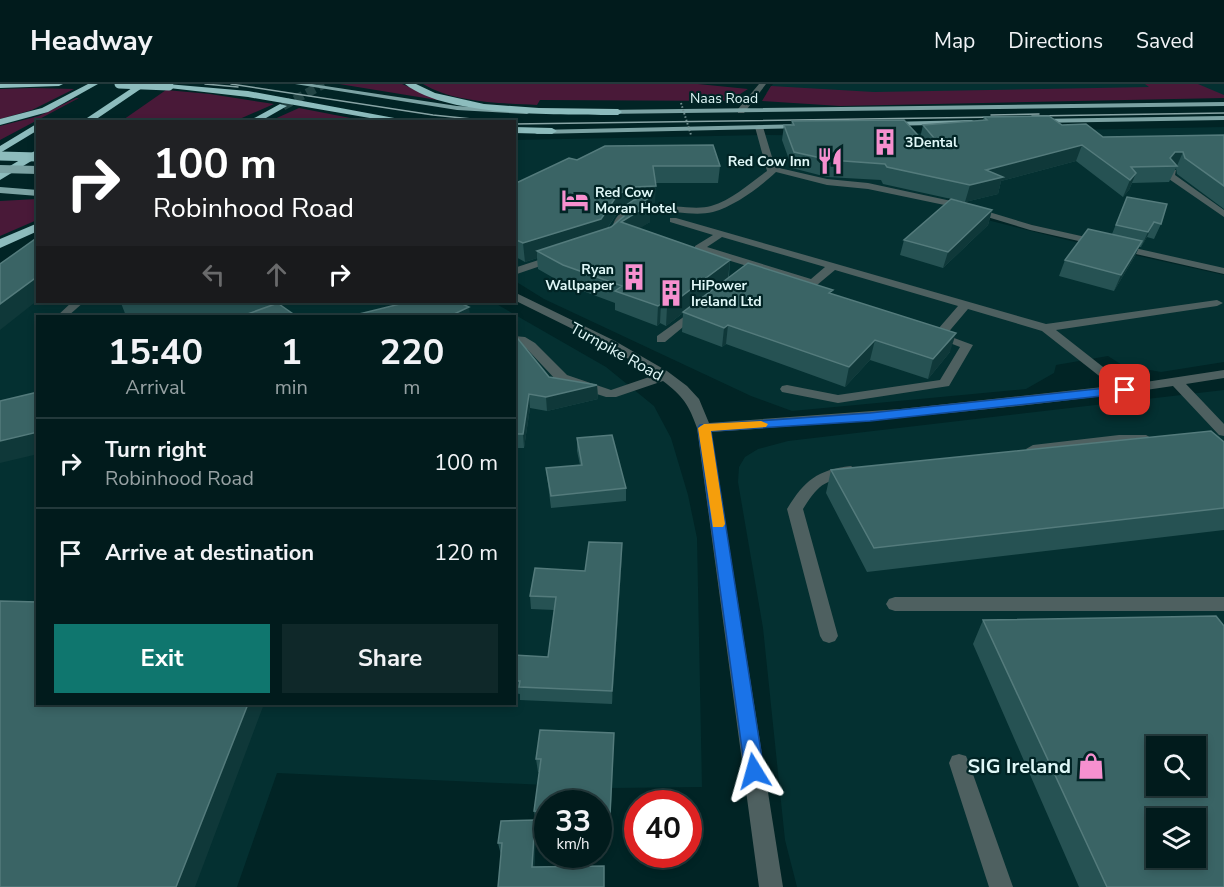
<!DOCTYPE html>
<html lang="en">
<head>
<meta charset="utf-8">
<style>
  body { margin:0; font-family:"Nunito Sans",sans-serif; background:#0f2829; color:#f1f3f6; height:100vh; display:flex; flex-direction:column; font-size:22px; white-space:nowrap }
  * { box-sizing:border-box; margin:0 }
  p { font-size:20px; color:#96a1a3 }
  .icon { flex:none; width:33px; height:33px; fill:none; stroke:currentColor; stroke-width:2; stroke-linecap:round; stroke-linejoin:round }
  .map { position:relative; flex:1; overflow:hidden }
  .drawer { position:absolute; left:36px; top:231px; width:480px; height:390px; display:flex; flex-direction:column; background:#011b1c; border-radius:0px; box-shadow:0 3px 9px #0003,0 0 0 2px #23393b }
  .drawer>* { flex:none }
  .banner { position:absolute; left:36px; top:36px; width:480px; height:183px; border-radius:0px; box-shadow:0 3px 9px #0003,0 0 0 2px #23393b; background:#202124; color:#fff; overflow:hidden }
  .fabs { position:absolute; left:1146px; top:652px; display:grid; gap:12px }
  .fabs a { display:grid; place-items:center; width:60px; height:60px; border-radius:0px; background:#011b1c; box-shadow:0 3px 9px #0003,0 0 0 2px #23393b; font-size:30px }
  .speed { position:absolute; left:534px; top:706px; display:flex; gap:12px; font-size:30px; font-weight:700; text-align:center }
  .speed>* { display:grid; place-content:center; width:78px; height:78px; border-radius:50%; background:#011b1c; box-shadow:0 3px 9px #0003,0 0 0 2px #23393b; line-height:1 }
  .speed small { font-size:15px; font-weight:400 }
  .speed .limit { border:9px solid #d22; background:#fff; color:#111 }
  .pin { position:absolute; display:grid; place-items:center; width:51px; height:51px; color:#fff; margin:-26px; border-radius:12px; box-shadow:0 3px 9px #0006 }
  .me { position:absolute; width:66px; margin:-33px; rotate:352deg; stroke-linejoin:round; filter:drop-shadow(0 0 4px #0008) }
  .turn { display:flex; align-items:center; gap:21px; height:126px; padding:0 18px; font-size:27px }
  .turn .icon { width:78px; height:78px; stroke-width:2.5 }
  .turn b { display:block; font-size:42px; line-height:51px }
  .lanes { display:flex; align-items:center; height:57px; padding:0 18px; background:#0003; justify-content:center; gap:30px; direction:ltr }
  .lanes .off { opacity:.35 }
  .eta { display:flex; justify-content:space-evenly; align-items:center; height:102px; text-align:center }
  .eta b { font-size:36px; font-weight:700; line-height:42px }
  .action { display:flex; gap:12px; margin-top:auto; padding:12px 18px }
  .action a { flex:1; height:69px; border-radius:0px; background:#0f766e; color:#fff; font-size:24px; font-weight:700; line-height:69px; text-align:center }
  .action a+a { background:#0f2829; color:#f1f3f6 }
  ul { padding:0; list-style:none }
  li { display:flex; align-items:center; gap:18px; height:90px; padding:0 18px; border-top:2px solid #23393b }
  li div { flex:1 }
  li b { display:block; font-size:22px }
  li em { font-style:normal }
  header { display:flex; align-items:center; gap:36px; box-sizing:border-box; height:84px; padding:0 30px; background:#011b1c; border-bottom:2px solid #23393b }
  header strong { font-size:28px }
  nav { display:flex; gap:33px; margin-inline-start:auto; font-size:21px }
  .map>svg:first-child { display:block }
</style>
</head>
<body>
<header>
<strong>Headway</strong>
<nav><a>Map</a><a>Directions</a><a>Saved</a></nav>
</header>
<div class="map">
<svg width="1224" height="803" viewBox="0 0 1224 803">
  <rect width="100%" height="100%" fill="#012425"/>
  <path fill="#043031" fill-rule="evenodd" d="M773,0H1224V14L766,9Z
    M1224,43V185L1036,142L975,126L972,120L956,112L948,114L952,127L1067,156L1224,191V278L1161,288L1122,281L1108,272L1056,281L1054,289L1026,305L792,327L751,312L544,215L515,197L514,56L768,51L846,52L917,49Z
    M37,160L38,218H493L606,283L654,322L671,354L688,411L697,454L702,703L612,704L277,689L237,803H0V188ZM38,232H514V620H38Z
    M1224,306V803H797L785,756L763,544L738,398L739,383L745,373L758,365L788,357ZM1156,663H1196V702H1156ZM1156,735H1196V774H1156Z"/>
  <path fill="#491938" d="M339,0H402L430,12L468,21Z
    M423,0H698L748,5L737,12V17L540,16L537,21C501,19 455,19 423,0Z
    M1145,0H1198L1224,11V14L840,22L762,17L771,2L874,8L1149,3Z
    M33,4L74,5L32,26L0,35V5Z
    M166,6L210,10L274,20L235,37L120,38Z
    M76,14H79L0,56V42L39,32Z
    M299,24L366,37H270Z
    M37,115V136L0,152V117Z"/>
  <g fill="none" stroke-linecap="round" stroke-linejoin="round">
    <path stroke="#244" stroke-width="9" stroke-dasharray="9 4.5" stroke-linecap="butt" d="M283,22L324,0"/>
    <path fill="#4e6060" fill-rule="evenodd" d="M759,0H766L744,29H738V25Z
      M759,41L763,43L775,83L827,95L868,99L956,118L1032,141L1224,184V190L1030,146L954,123L868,105L827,101L776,88C760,103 735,122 713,128C684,135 647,116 623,138L620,150L614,155H606V151L612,147C616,104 685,130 711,122C732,116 750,99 767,87L755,43Z
      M1170,86H1176L1175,91L1224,126V133L1166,93L1165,91Z
      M670,134H676L1046,240L1217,216L1223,219L1217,222L1056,246L1126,301L1224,286V294L1186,300L1224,340V352L1219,351L1173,302C1021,325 866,337 711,348L783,803H759L697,344C689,321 683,312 663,297L616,313H606L557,297L527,265L514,260V252L525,253L535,259L567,291L611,306L655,291L607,262L514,216V208L615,257L667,287L687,302L699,315L709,339L900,325L1112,302L1042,247L968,225L946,251L973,261L949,302L838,319L782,308L780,305L782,302L787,301L838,311L940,296L960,263L932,252L958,222L835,186L817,201H809L695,166V162L713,151L670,138ZM722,153L825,183L811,195L707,163Z
      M557,170L561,171V175L514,191V184Z
      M72,218H84L68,232H57Z
      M696,224L702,227L700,229L665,258H657V252Z
      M1119,351H1146L1153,355L1146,359H1119L1033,369L1026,365L1033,361Z
      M851,382L858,387L856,390C826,398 821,396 803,425L838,552L835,557L829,559L823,557L820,552L787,425C805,396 817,386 851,382Z
      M895,513H1224V527H895L889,525L886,520L889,515Z
      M959,670L966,672L969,679L1013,803H989L949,679L952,672Z"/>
    <path fill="#7ba2a3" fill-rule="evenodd" d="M295,0H312L457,22L527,26L531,28L527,30L457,26Z
      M1224,18V22L602,30L598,28L602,26Z
      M1224,32V36L1035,39L1031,37L1035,35Z
      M972,36L976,38L975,40L888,42L884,40L888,38Z
      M804,40L808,42L807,44L537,50L533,48L537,46Z
      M0,103L38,106V112L0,109Z"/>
    <path fill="#8dbcbd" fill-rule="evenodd" d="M0,0H63L59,2L0,4Z
      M88,0H98L48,28L0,41V35L42,24Z
      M138,0H148L92,38H81Z
      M167,0L248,7L416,38H393L248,13L169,4L165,2Z
      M405,0H416L435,9L484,20L539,24L618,25L622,28L618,31C564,30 448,34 405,0Z
      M280,20L287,22L259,38H247Z
      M38,39V46L0,69V62Z
      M514,43L552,44L557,47L552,50L514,49Z
      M38,65V73L0,96V88Z
      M38,139V147L0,164V155Z"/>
    <path stroke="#88a4a5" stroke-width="1.5" d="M205,0L238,3
      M231,0L433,31L501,38
      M991,31L1039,30
      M1032,32L1224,29
      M514,40L999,33"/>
    <path stroke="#728f90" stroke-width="2" stroke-dasharray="1.5 2" stroke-linecap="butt" d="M681,19L691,51"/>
    <path stroke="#7ba2a3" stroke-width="8" d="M0,85L38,86"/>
    <path stroke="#8dbcbd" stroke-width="9" d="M119,0L169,2
      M0,72L38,73"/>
  </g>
  <path fill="#265253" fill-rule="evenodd" d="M984,33L1062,41L1103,53L1224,51V125L1177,90L1176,84L1169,98L1132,99L1129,106L1123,113L1076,77L1001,97L998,110L965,118L883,100L881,96L827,93L792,84L782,56L784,41H791L792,37L920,54L923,41L983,36Z
    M577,76L720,82L718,99H655V119H652V130L650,131V138L639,144L730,176L729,193L832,210L950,268L928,295L870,276L845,303L726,260L722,263L682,248L683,229L666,242L660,239L657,242L615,226V219L564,200L538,185L537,174L525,178L514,172V100ZM625,125L624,132L611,143L607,145L618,128Z
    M1127,113L1161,140L1154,155L1147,153L1141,163H1139L1135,172L1114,207L1059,192L1065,176L1112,150Z
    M992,126L988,141L943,184L900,171L904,156Z
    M276,218L296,232H126L121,219Z
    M514,250L549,293L597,301L598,315L547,327L530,324L524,364H514Z
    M577,354L626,404V417L551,424L546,384L580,381L577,367Z
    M1224,358V446L867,488L826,409L831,386Z
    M622,472L612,620L520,616V610L514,609V571L548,573L554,526L531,525L530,512L585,487Z
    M983,536L1224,803H1079L973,560Z
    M614,649L610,743L598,742V720H548V740L536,739L534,727L539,688H538L536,675Z
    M535,736L536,748L534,783L498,803L501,771L498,759Z"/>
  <path fill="#0f3839" d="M1082,61L1076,77L1001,97L998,110L965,118L970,101L986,86Z
    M1175,68H1183L1176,84L1177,82L1170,74Z
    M1136,89L1129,106L1123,113L1130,96Z
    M656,102L655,119H652V130L650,131V138L621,156V138L634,121L618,128L601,153L537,167V174L525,178L523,159L618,110L634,103Z
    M992,126L988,141L943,184L948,168Z
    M1154,138L1147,153L1141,163L1148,148Z
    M1142,157L1135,172L1114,207L1121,191Z
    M730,176L728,194L666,242L667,223Z
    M38,192V216L0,246V220Z
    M661,220L660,239L657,242L658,222Z
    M469,223L470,232H450Z
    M728,241L726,260L722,263L724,244Z
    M956,249L950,268L928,295L933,275Z
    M875,256L870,276L845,303L849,283Z
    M597,301L598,315L547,327L546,313Z
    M529,310L530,324L524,364L523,350Z
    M38,348V370L0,379V357Z
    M622,459V472L612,620V607Z
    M248,620H264L195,803H176Z
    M614,649V661L610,743V731Z
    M535,736L536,748L534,794L532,783Z"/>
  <path fill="#3a6465" stroke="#547b7c" stroke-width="1.5" fill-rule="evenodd" d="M1049,32L1062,41L1086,40L1103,53L1224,51V102L1185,74L1183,68H1175L1170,74L1177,82L1131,83L1136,89L1130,96L1082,61L986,86L1003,93L970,101L887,83L885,80L830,76L794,68L784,41H794L792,37L904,36L926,60H933L934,54L923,41L987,36L984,33Z
    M713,61L720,82H653L656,102L634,103L618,110L601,135L523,159L514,155V100L569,74L577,76L605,62Z
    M652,112L643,118L650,120L621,138L730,176L667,223L661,220L658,222L615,207L622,202L563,181L537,167L611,143L624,132L625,122L634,116Z
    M1127,113L1167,120L1161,140L1154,138L1148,148L1116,141Z
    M951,115L992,126L948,168L904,156Z
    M1088,145L1142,157L1121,191L1065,176Z
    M38,153V192L0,220V180Z
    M748,179L833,206L829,209L956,249L933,275L875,256L849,283L728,241L724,244L683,228Z
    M122,218H276L296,232H242L278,219H121Z
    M408,218H458L469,223L450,232H351Z
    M514,250L549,293L597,301L546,313L529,310L523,350H514Z
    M38,308V348L0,357V317Z
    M1211,347L1224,358V424L874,464L831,386Z
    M612,351L626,404L551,412L546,384L582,381L577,354Z
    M589,458L622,459L612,607L519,603L520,597H514V571L548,573L556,513L530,512L535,484L585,487Z
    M0,517L38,518V620H248L176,803H0Z
    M1216,532L1224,542V803H1107L983,536ZM1156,663H1196V702H1156ZM1156,735H1196V774H1156Z
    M540,646L614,649L610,731L598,730V720H548V728L534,727L541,675H536Z
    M535,736L532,783L604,782V803H498L502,759H498L501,737Z"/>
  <path fill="#1a73e8" stroke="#114b97" stroke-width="1.5" d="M1125,302L1129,303V309L870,337L711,347L764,687L761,693L754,696L748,693L745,687L698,344L700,341L870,329Z"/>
  <path fill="#f59e0b" d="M761,337L768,340L766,343L711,347L725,440L723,443H713L698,344L704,340Z"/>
  <defs>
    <symbol id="building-bare" viewBox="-9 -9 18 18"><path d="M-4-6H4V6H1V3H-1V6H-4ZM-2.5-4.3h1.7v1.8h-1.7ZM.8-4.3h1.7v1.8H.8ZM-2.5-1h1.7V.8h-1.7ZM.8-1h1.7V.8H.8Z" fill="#f690cf" stroke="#012425" stroke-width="2.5" paint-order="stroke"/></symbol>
    <symbol id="restaurant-bare" viewBox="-9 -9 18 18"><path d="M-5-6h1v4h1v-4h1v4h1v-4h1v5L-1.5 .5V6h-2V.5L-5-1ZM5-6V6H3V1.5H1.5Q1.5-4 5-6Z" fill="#f690cf" stroke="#012425" stroke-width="2.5" paint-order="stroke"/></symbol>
    <symbol id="hotel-bare" viewBox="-9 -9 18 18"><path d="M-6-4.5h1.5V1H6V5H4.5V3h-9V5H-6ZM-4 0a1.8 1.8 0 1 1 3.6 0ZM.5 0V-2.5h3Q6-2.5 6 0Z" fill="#f690cf" stroke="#012425" stroke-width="2.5" paint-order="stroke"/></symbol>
    <symbol id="shop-bare" viewBox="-9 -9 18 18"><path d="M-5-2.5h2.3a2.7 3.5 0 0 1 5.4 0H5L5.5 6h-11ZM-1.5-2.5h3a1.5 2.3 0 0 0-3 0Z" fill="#f690cf" stroke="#012425" stroke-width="2.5" paint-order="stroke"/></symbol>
  </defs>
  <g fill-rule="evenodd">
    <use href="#building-bare" x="866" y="39" width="38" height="38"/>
    <use href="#restaurant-bare" x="811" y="58" width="38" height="38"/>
    <use href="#hotel-bare" x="556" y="97" width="38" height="38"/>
    <use href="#building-bare" x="615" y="174" width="38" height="38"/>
    <use href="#building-bare" x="652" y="190" width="38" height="38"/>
    <use href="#shop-bare" x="1072" y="663" width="38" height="38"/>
  </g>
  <g text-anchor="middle" stroke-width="4.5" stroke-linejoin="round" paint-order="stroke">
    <g font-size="14" fill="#dff7f7" stroke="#012425">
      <text x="724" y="19">Naas Road</text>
    </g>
    <g font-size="14" font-weight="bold" fill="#dff7f7" stroke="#012425" text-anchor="start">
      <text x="905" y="63">3Dental</text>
      <text x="810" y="82" text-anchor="end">Red Cow Inn</text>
      <text x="595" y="113">Red Cow<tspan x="595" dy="16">Moran Hotel</tspan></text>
      <text x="614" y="190" text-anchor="end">Ryan<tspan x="614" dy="16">Wallpaper</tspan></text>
      <text x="691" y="206">HiPower<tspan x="691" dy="16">Ireland Ltd</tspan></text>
    </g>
    <g font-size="16" fill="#dff7f7" stroke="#012425">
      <text transform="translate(617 267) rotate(29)" y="6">Turnpike Road</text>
    </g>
    <g font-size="20" font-weight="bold" fill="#dff7f7" stroke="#012425" text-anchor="end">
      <text x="1071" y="689">SIG Ireland</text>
    </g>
  </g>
</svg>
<div class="fabs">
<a><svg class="icon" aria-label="search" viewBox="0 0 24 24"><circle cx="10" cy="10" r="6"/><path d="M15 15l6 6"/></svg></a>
<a><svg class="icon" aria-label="layers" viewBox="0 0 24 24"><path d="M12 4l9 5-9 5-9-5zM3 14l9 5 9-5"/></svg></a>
</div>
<div class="speed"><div>33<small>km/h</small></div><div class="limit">40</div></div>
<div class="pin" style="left:1125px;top:306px;background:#d93025"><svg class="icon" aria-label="arrive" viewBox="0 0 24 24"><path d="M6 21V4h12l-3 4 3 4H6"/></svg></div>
<svg class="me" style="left:754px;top:687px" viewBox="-20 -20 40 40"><path d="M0-17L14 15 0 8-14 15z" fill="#1a73e8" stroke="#fff" stroke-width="4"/></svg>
<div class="banner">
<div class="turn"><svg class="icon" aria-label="right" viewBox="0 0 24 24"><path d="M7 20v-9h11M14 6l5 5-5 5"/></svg><div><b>100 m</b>Robinhood Road</div></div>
<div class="lanes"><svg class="icon off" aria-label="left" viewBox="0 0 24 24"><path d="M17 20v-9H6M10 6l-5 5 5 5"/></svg><svg class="icon off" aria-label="ahead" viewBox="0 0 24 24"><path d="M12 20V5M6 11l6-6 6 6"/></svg><svg class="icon" aria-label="right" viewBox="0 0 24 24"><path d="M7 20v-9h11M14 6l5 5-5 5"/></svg></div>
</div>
<section class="drawer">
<div class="eta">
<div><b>15:40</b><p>Arrival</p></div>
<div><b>1</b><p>min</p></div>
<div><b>220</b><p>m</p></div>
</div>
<ul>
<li><svg class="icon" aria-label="right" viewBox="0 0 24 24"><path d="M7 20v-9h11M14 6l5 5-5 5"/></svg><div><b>Turn right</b><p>Robinhood Road</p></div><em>100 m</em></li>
<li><svg class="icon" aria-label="arrive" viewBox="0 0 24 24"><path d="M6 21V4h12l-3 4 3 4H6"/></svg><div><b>Arrive at destination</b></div><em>120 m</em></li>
</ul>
<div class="action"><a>Exit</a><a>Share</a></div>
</section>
</div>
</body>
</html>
